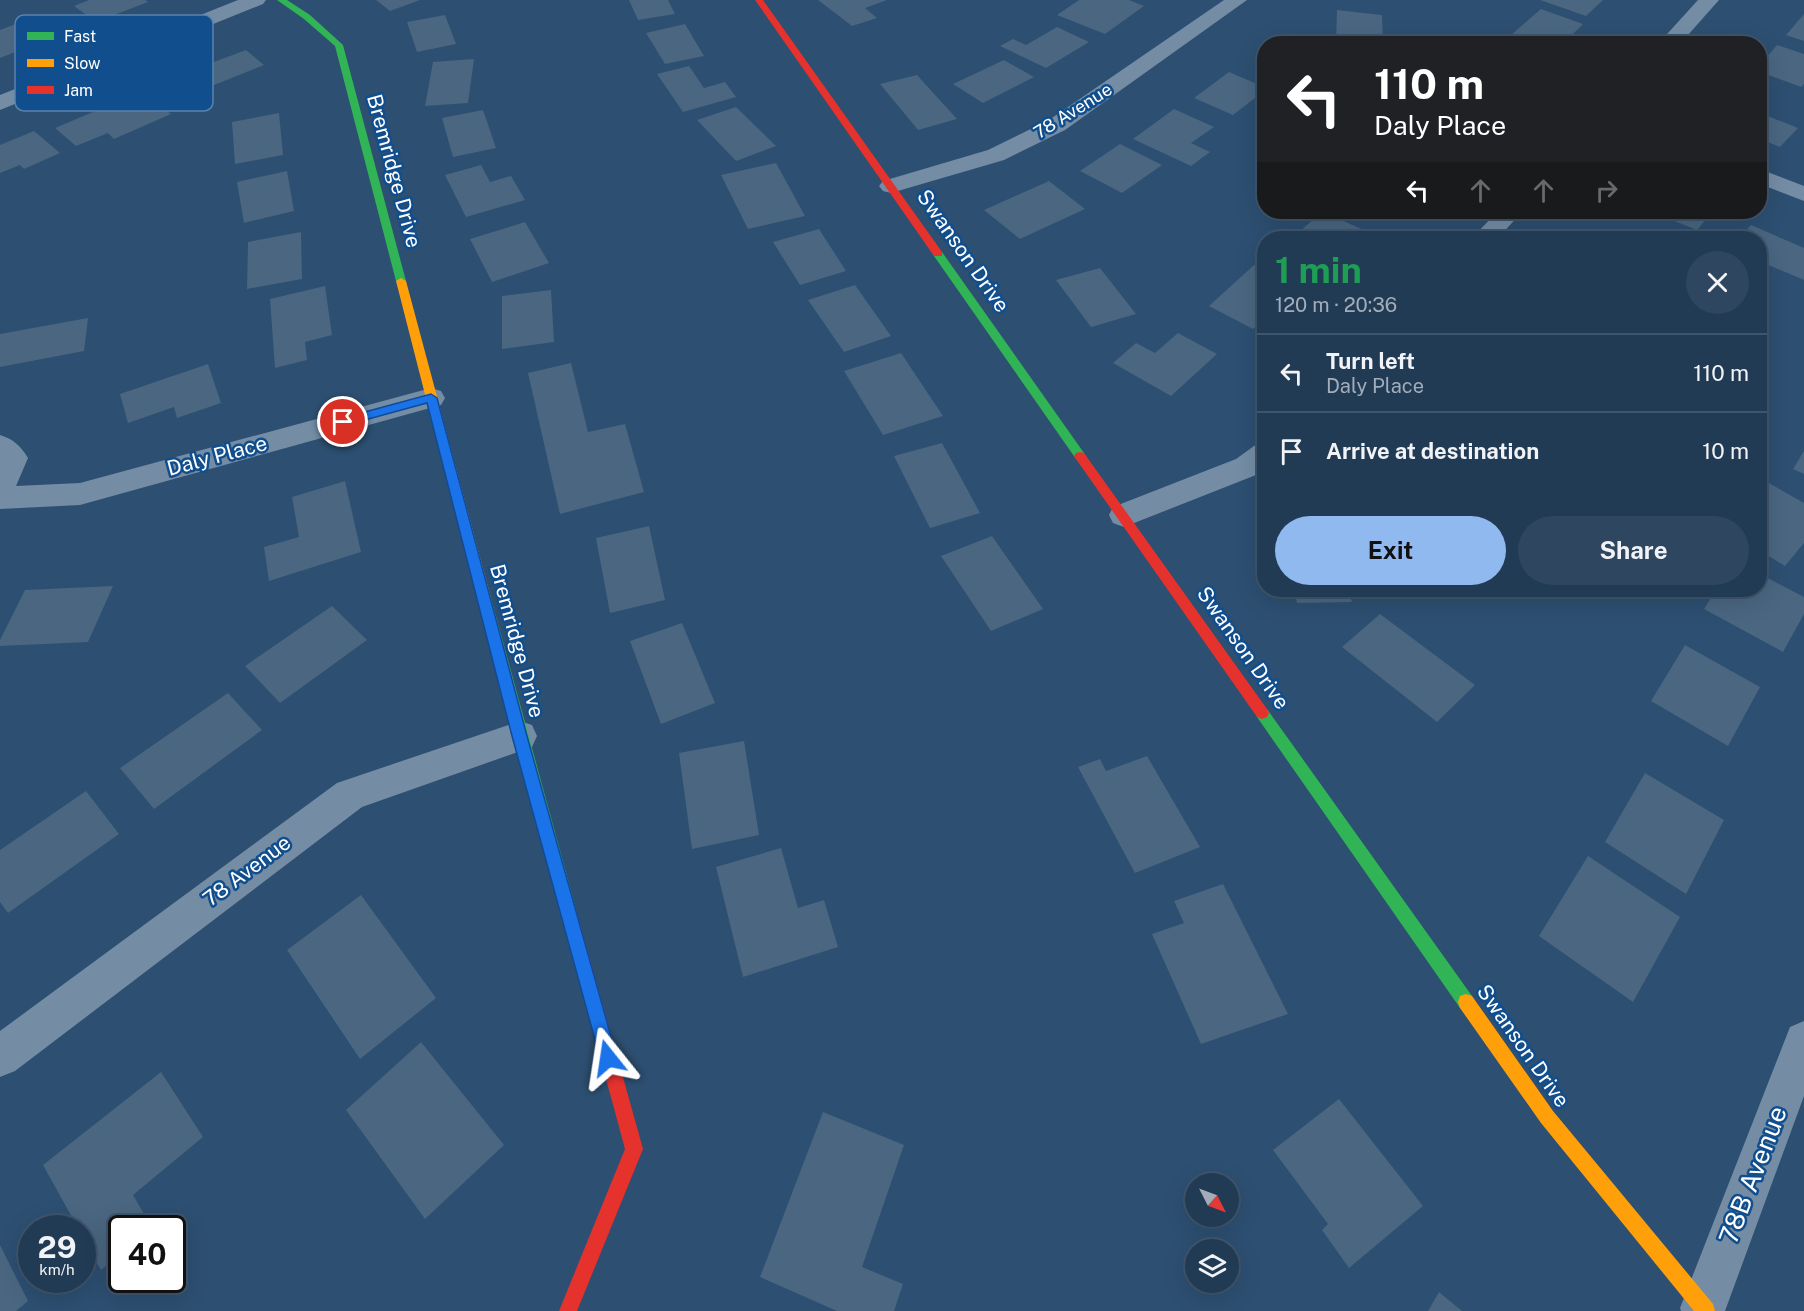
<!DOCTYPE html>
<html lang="en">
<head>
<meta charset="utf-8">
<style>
  body { margin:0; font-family:"Public Sans",sans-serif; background:#2e465f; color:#f1f3f6; height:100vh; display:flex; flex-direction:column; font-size:22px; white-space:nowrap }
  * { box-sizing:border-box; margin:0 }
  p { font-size:20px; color:#a2adb9 }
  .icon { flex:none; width:33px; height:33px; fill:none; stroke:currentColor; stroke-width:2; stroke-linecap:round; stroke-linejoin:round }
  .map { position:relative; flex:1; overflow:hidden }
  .sheet { position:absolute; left:1257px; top:231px; width:510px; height:366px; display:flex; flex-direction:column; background:#223b55; border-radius:24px; box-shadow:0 6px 24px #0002,0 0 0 2px #3f556c }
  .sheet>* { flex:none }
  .guide { position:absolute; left:1257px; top:36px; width:510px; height:183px; border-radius:24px; box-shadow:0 6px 24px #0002,0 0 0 2px #3f556c; background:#202124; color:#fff; overflow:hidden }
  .needle { width:39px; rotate:132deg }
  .fabs { position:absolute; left:1185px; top:1173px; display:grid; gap:12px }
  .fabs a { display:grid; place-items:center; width:54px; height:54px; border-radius:50%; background:#223b55; box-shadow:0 6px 24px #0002,0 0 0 2px #3f556c; font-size:30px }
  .speed { position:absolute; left:18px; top:1215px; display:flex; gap:12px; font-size:30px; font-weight:700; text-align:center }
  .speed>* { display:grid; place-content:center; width:78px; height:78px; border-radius:50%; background:#223b55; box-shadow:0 6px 24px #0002,0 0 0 2px #3f556c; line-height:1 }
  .speed small { font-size:15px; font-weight:400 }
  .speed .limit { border:3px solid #111; border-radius:9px; background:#fff; color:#111 }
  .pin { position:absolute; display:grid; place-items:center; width:51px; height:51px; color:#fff; margin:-26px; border:3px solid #fff; border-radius:50%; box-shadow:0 2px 6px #0007 }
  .me { position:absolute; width:66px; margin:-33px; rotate:345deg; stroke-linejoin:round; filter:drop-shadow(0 0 4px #0008) }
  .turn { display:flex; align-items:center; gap:21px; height:126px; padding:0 18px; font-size:27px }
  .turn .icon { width:78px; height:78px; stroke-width:2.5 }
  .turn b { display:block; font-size:42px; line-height:51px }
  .lanes { display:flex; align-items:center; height:57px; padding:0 18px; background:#0003; justify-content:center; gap:30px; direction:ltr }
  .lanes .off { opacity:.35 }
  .round { display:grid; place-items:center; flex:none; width:63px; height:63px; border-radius:32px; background:#2e465f }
  .summary { display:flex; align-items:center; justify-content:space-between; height:102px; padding:0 18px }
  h1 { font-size:36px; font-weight:700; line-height:45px; color:#1e9e55 }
  .cta { display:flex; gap:12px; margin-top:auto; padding:12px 18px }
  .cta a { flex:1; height:69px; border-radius:36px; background:#90b9f0; color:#111; font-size:24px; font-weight:700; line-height:69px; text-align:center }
  .cta a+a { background:#2e465f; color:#f1f3f6 }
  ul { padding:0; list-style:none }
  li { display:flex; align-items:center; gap:18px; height:78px; padding:0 18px; border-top:2px solid #3f556c }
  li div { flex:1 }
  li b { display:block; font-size:22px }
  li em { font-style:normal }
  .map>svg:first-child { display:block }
</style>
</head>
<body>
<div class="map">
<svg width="1804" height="1311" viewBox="0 0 1804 1311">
  <rect width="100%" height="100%" fill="#2d4f71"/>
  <path fill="#4a6681" d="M89,0H145L148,2L96,22L74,6Z
    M376,0H420L390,11Z
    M629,0H668L675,14L638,20Z
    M818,0H887L865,8L877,18L852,26Z
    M1079,0H1129L1144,6L1105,34L1057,15Z
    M1540,0H1603L1586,16Z
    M1541,9L1583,24L1563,44H1532L1510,36Z
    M1337,10L1382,15L1383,44L1336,42Z
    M1804,14V41L1786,35Z
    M445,15L456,44L417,52L407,22Z
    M31,18L54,37L0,58V30Z
    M685,24L704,56L665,64L646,33Z
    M1057,27L1089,42L1046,68L1000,46L1013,39L1026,45Z
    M1777,45L1804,54V84L1801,87L1760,72V65Z
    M246,50L264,65L189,95L171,78Z
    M474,59L468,103L425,106L433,62Z
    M1004,60L1034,77L983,103L953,84Z
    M689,66L704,88L725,82L736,97L683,112L657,74Z
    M1229,72L1264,87V91L1233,115L1194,98Z
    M917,75L957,119L918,130L880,84Z
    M143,91L171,114L114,139L108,133L76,146L55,128Z
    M736,107L776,146L736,161L697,120Z
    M1174,109L1214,127L1191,143L1210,152L1191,166L1133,139Z
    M483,110L496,148L453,157L442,118Z
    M279,113L283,155L235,164L232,122Z
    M1760,113L1798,128L1780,147L1760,139Z
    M34,131L60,153L24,169L20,165L0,173V145Z
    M1120,144L1162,165L1122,193L1080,171Z
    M776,163L805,216L748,229L721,175Z
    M481,165L490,182L511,176L525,200L466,217L445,175Z
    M287,171L294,211L244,223L237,182Z
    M1049,181L1085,209L1020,239L984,210Z
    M1322,212H1323L1366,231L1358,238H1292Z
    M1349,212H1380L1369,221Z
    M1652,212H1712L1697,230Z
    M525,222L549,263L492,282L470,239Z
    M1751,225L1804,248V280L1761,262L1760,264V238H1739Z
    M819,229L846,271L800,285L773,242Z
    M301,232L302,279L247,289L248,242Z
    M1254,265L1264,271V318L1253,329L1209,306Z
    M1100,268L1136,314L1091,327L1056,280Z
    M855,285L891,336L844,352L808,300Z
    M325,286L332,335L305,342L307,360L275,368L270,299Z
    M551,290L554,342L502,349V296Z
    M88,318L84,351L0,367V334Z
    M1178,333L1217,354L1171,396L1113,363L1136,343L1155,353Z
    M901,353L943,416L883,435L844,371Z
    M571,363L588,432L625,424L644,492L560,514L528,373Z
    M208,364L221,403L177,418L174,407L128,423L120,394Z
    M942,443L980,513L930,528L894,456Z
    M1804,451V474L1793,469Z
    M1760,478L1804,503V543L1785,566L1760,551V534L1766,526L1760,522Z
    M345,481L361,552L269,581L264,547L299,537L292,497Z
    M649,526L665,600L610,613L596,538Z
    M992,536L1043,609L991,631L941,556Z
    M1760,574L1804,597V614L1783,652L1704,609L1716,590H1760Z
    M113,586L88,642L0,646V640L25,590Z
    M1294,590H1348L1352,602L1297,603Z
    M332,606L367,640L280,703L245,666Z
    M1380,614L1475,685L1437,722L1342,647Z
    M682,623L715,703L661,724L630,641Z
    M1685,645L1760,687L1728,746L1651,701Z
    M228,693L262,730L154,809L120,768Z
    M744,741L759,835L692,849L679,753Z
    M1147,756L1200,847L1135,873L1078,767L1100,759L1106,771Z
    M1645,773L1724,820L1686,894L1605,842Z
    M86,791L119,834L8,913L0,902V850Z
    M781,848L798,908L824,900L838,947L743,977L716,867Z
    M1588,856L1680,917L1633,1002L1539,936Z
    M1223,884L1288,1014L1201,1044L1152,934L1184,923L1174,901Z
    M361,895L436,998L360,1059L287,950Z
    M421,1042L504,1145L425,1219L346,1110Z
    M161,1072L203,1137L133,1195L152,1228H122V1253L101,1270L82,1237V1228H78L43,1165Z
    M1339,1099L1423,1206L1349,1268L1322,1230L1328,1224L1273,1150Z
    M823,1112L904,1145L862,1267L903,1284L894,1311H837L760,1277Z
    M0,1245L28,1301L16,1311H0Z
    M1439,1292L1462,1311H1428Z"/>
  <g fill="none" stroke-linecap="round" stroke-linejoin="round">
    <path fill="#748da5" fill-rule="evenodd" d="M238,0H266L263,4L0,110V95Z
      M1224,0H1247L1065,130L1004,160L891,193L883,191L879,186L883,181L988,150L1049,120Z
      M1698,0H1719L1680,44H1658Z
      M1760,169L1804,186V201L1760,184Z
      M1497,212H1522L1498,238H1472Z
      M431,388L441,391L445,398L441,405L80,505L0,509V435C13,439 21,446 28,458L16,486L80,483Z
      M1264,443V469L1256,475L1124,527L1113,523L1109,515L1113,507L1236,459L1254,446Z
      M520,721L532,725L537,736L532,747L362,807L15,1071L0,1077V1031L337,783Z
      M1804,1021V1096L1725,1311H1681L1680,1308L1790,1027Z"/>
    <path fill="#30b455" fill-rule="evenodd" d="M277,0H287L310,15L343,45L406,281L405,283L401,284L396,281L335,46L304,19Z
      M938,251L942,252L1084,453L1086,456L1084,459H1076L934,256L933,254Z
      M484,593L489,594L491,598L576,909L574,914L568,917L562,914L560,909L477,598L479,594Z
      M1262,707L1267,709L1472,996L1474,1002L1472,1008L1466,1010L1460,1008L1257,717L1255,713L1257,709Z"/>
    <path fill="#ff9f0a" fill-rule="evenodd" d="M401,278L406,281L491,598L489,602H479L477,598L396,281Z
      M1466,994L1472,996L1553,1111L1713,1304L1715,1311H1694L1541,1123L1460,1008L1458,1002L1460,996Z"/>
    <path fill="#e5322d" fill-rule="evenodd" d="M755,0H763L942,252V256H934Z
      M1080,452L1084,453L1267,709L1269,713L1267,717L1262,719L1257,717L1076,459L1074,456L1076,453Z
      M568,901L574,904L576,909L643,1149L577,1311H559L625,1149L560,909L562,904Z"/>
  </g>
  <path fill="#1a73e8" stroke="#114b97" stroke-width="1.5" d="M431,394L437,398L527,736L617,1058L614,1064L608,1066L602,1064L600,1058L512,736L427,403L343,426L337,422L339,419Z"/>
  <g text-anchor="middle" stroke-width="5" stroke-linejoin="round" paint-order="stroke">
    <g font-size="18" fill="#fff" stroke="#114e8d">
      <text transform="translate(1073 111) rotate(-32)" y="6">78 Avenue</text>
    </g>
    <g font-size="21" fill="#fff" stroke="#114e8d">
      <text transform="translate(394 171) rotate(75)" y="7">Bremridge Drive</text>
      <text transform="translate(963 251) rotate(55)" y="7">Swanson Drive</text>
      <text transform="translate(217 456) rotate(-15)" y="7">Daly Place</text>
      <text transform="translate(517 641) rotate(75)" y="7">Bremridge Drive</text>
      <text transform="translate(1243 648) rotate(55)" y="7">Swanson Drive</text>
      <text transform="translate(247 871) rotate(-37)" y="7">78 Avenue</text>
      <text transform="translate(1523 1046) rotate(55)" y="7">Swanson Drive</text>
    </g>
    <g font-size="26" fill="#fff" stroke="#114e8d">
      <text transform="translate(1753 1175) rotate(-69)" y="9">78B Avenue</text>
    </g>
  </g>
  <rect x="15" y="15" width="198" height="96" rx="9" fill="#114e8d" stroke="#5883af" stroke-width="1.5"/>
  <rect x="27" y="32" width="27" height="8" fill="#30b455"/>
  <rect x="27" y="59" width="27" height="8" fill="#ff9f0a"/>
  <rect x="27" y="86" width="27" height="8" fill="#e5322d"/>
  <g font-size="16" fill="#fff">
    <text x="64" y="42">Fast</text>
    <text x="64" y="69">Slow</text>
    <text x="64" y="96">Jam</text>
  </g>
</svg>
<div class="fabs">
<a><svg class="needle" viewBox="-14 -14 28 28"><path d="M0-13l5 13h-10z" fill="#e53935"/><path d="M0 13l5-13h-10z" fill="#a2adb9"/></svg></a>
<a><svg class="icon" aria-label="layers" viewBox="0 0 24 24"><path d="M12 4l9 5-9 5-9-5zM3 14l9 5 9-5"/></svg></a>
</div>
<div class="speed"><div>29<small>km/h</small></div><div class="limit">40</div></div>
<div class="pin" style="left:343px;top:422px;background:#d93025"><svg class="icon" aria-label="arrive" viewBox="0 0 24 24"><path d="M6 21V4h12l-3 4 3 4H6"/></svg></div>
<svg class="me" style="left:608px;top:1058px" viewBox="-20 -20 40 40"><path d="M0-17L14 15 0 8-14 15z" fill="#1a73e8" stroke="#fff" stroke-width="4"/></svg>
<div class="guide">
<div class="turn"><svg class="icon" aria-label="left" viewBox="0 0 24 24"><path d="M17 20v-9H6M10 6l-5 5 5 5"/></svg><div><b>110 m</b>Daly Place</div></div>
<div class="lanes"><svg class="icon" aria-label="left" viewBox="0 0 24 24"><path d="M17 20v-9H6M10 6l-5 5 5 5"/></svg><svg class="icon off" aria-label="ahead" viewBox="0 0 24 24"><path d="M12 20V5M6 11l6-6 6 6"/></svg><svg class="icon off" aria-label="ahead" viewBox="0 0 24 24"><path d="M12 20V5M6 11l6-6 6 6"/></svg><svg class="icon off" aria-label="right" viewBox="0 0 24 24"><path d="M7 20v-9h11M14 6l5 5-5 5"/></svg></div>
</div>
<section class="sheet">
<div class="summary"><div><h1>1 min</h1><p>120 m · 20:36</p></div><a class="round"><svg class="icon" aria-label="close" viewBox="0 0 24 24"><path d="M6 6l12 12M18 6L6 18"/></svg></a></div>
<ul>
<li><svg class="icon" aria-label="left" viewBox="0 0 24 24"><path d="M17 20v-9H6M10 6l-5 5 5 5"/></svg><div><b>Turn left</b><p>Daly Place</p></div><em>110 m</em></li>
<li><svg class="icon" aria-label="arrive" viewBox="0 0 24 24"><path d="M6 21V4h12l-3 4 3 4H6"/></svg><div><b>Arrive at destination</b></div><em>10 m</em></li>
</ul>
<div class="cta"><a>Exit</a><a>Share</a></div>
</section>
</div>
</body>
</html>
